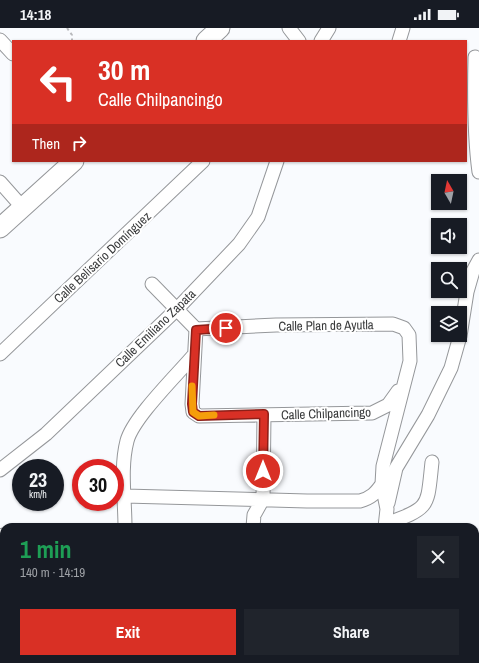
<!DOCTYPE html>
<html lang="en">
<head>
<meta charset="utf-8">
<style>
  body { margin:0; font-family:"Archivo Narrow",sans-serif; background:#20242c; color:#f1f3f6; height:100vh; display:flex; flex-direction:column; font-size:15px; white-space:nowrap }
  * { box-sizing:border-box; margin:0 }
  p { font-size:13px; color:#9ea1a6 }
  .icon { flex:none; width:22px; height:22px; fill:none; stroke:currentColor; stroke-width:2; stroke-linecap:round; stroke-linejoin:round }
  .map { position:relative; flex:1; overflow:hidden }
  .side { position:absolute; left:0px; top:495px; width:479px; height:140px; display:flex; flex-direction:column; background:#171b24; border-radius:12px 12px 0 0; box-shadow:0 1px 3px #0004 }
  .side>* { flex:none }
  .top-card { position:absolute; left:12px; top:12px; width:455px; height:122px; border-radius:0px; box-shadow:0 1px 3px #0004; background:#d93025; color:#fff; overflow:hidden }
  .needle { width:26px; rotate:351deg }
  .controls { position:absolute; left:431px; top:146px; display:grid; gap:8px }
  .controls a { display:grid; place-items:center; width:36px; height:36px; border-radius:0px; background:#171b24; box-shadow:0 1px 3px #0004; font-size:20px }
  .speed { position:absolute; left:12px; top:431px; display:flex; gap:8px; font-size:20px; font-weight:700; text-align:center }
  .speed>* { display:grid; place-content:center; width:52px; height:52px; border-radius:50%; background:#171b24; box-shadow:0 1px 3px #0004; line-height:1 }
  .speed small { font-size:10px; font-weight:400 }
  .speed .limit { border:6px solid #d22; background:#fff; color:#111 }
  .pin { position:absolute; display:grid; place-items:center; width:34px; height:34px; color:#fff; margin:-17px; border:2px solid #fff; border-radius:50%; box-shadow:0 1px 4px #0007 }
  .me { position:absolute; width:44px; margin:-22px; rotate:0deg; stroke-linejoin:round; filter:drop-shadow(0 0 3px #0008) }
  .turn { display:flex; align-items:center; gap:14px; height:84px; padding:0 20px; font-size:18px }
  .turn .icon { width:52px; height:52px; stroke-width:2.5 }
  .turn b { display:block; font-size:28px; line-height:34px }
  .then { display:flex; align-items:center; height:38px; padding:0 20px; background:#0003; gap:8px; font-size:15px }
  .round { display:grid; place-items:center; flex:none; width:42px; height:42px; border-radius:0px; background:#20242c }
  .head { display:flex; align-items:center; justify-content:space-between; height:68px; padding:0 20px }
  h1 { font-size:24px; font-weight:700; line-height:30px; color:#1e9e55 }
  .button { display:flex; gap:8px; margin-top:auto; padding:8px 20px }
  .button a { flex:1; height:46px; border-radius:0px; background:#d93025; color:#fff; font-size:16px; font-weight:700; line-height:46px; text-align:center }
  .button a+a { background:#20242c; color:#f1f3f6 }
  .status { display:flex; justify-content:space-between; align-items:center; height:28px; padding:0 20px; background:#171b24; direction:ltr }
  .status svg { height:11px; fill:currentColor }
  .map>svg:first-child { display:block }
</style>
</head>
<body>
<div class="status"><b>14:18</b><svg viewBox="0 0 49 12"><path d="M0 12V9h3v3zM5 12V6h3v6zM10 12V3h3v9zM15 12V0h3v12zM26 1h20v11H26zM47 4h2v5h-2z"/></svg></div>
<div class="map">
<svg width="479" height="635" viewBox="0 0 479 635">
  <rect width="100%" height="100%" fill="#f9fbfe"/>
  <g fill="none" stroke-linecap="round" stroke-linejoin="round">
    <defs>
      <path id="street" d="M289,0L299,13
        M0,12L13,26
        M321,13L329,0
        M399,13L403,0
        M475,29C474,68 474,106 479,144
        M0,154L23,180
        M152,256L196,301
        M196,301L276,297L393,296L404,300L409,307L410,333L383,438L382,456L387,481L385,499
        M196,301L192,376L193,384L199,388L372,385L388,377L398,363
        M0,326L203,133
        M0,442L46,406L177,281L239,216L258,189L277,133
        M125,468L307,473H360C371,470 376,465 382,456
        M388,475L396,440L428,387L451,340L460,308L467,264L473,243L479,232
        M386,496C431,479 427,480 432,434
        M125,499C125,471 120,440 127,413C133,390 176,348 193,328
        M253,499L254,487L263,471L264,387
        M385,631V635
        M15,635L18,631
        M87,635L89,631
        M252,635L354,631"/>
      <path id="secondary" d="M206,13L220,0
        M0,200L74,133
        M0,517L4,510"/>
    </defs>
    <use href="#street" stroke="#95979a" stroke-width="15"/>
    <use href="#secondary" stroke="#95979a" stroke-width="21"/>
    <path stroke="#b9babd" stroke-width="2" stroke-dasharray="3 3" stroke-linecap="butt" d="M67,0L72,7V13
      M187,631L189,633L193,631
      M203,631L210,634H241"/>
    <use href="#street" stroke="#fff" stroke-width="13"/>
    <use href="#secondary" stroke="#fff" stroke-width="19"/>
  </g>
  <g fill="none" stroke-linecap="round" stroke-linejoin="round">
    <defs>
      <path id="route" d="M226,300L196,302L192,376L193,384L199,388L264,386L263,443"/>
    </defs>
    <use href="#route" stroke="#8d1f18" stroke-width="10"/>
    <use href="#route" stroke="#d93025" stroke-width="7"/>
    <path stroke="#f59e0b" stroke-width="7" d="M192,358L193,384L199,388L214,387"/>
  </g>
  <g text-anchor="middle" stroke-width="4" stroke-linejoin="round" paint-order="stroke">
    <g font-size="13" fill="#393a3b" stroke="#fff">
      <text transform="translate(102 229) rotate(-43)" y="5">Calle Belisario Domínguez</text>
      <text transform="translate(326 297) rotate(-1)" y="5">Calle Plan de Ayutla</text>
      <text transform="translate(155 300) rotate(-44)" y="5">Calle Emiliano Zapata</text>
      <text transform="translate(326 385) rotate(-2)" y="5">Calle Chilpancingo</text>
    </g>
  </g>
</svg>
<div class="controls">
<a><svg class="needle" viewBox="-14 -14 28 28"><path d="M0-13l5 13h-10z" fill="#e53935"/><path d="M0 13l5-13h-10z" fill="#9ea1a6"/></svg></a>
<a><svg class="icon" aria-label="sound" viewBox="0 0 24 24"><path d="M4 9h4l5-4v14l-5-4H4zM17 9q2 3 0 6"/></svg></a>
<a><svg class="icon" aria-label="search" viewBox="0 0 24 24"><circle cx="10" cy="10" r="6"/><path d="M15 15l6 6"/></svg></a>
<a><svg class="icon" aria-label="layers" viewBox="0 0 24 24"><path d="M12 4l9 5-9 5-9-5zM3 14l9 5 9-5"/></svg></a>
</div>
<div class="speed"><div>23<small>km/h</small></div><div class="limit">30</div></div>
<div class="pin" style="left:226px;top:300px;background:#d93025"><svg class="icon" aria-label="arrive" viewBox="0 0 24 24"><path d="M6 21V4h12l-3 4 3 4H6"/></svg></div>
<svg class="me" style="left:263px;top:443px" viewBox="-20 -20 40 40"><circle r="17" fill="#d93025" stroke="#fff" stroke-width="3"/><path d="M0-11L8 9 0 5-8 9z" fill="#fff"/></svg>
<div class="top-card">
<div class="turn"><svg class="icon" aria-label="left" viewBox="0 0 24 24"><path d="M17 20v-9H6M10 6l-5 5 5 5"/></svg><div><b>30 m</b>Calle Chilpancingo</div></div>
<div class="then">Then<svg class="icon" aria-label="right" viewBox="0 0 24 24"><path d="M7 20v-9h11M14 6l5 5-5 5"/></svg></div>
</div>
<section class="side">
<div class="head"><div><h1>1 min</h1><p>140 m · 14:19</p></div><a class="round"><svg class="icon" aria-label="close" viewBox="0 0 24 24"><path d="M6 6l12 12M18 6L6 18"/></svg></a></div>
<div class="button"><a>Exit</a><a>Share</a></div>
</section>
</div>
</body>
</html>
